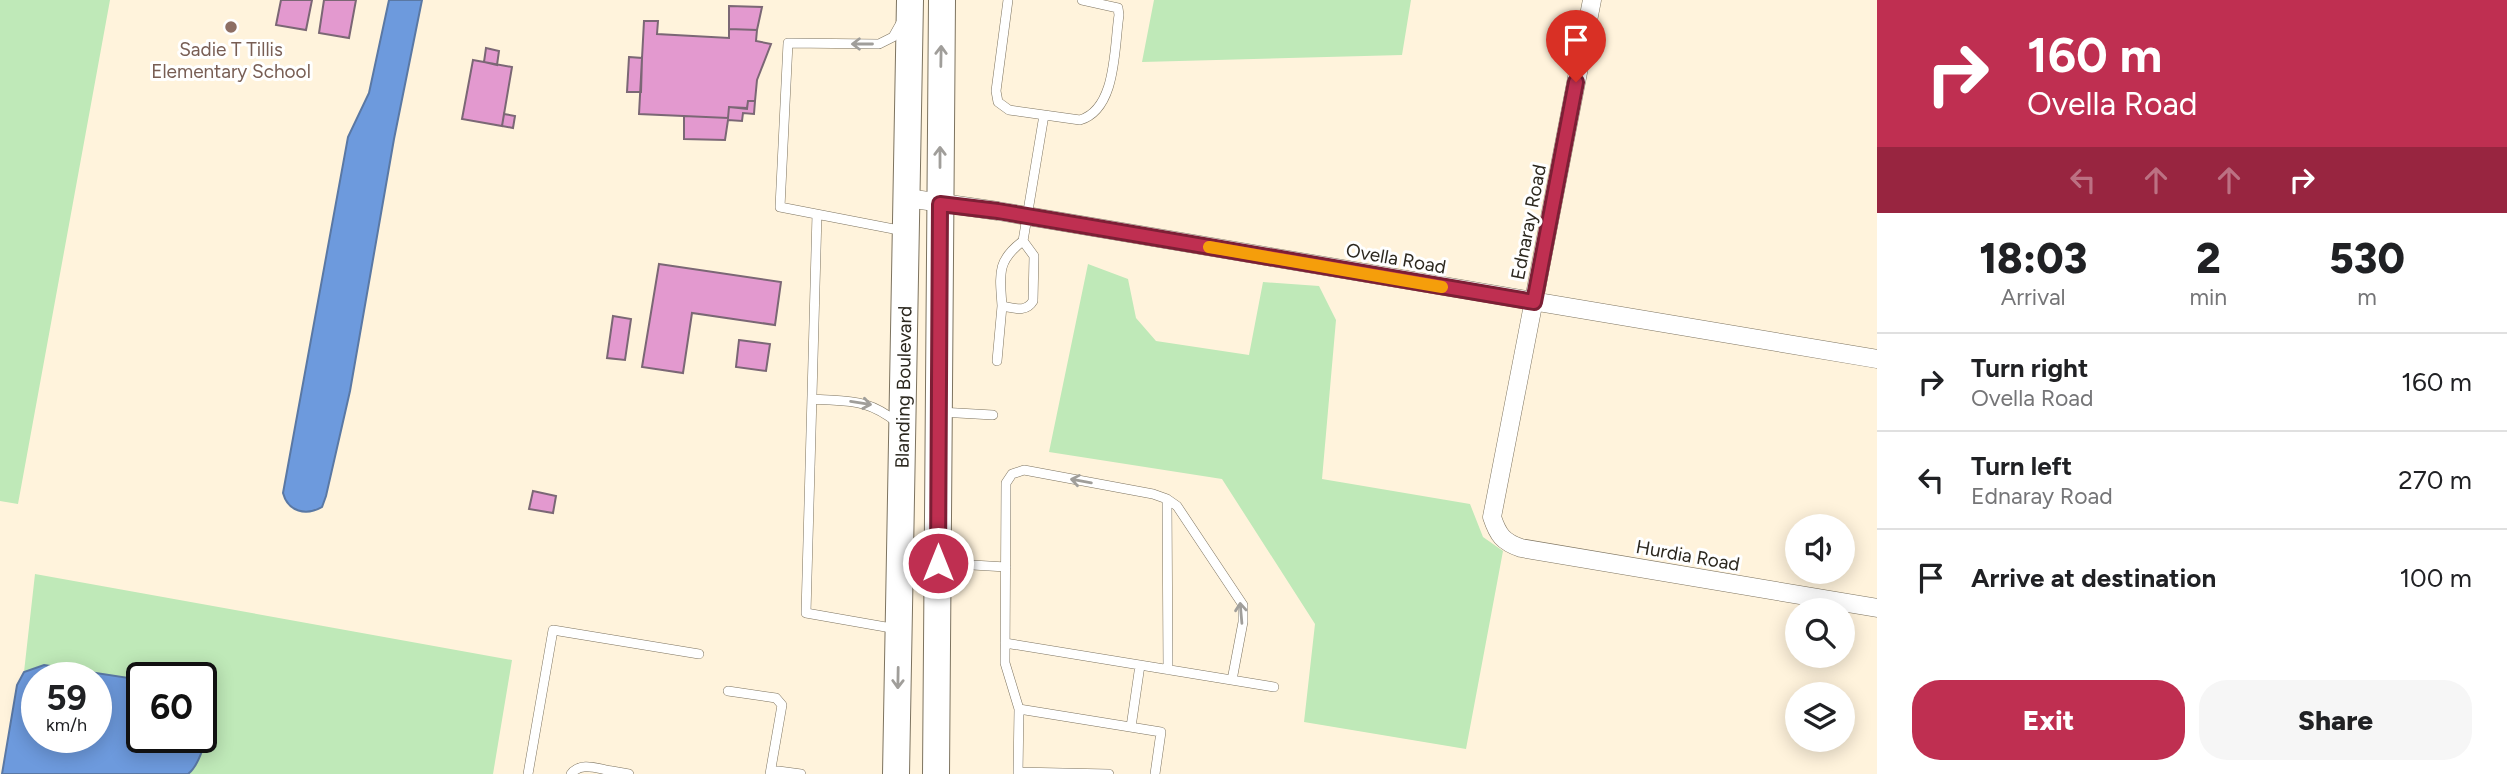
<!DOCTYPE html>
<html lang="en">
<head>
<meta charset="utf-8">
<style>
  body { margin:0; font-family:Figtree,sans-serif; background:#f6f6f6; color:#202124; height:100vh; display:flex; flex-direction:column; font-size:26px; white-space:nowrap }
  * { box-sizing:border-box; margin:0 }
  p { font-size:23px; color:#757577 }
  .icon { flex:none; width:38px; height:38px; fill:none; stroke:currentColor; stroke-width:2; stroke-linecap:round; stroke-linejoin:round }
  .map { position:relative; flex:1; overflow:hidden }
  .sheet { display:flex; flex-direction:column; background:#fff; width:630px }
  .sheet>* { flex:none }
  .top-card { background:#bf2f51; color:#fff; overflow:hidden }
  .controls { position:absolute; left:1785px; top:514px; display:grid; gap:14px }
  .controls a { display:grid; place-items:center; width:70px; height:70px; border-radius:50%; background:#fff; box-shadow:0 4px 18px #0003; font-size:35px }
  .speed { position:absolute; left:21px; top:662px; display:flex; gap:14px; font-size:35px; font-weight:700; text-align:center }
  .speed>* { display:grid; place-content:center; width:91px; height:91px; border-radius:50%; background:#fff; box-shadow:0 4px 18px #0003; line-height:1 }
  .speed small { font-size:18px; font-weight:400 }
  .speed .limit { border:4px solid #111; border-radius:10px; background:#fff; color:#111 }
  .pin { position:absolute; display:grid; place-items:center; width:60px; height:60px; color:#fff; margin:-72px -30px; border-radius:50% 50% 50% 0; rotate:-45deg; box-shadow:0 0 7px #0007 }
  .pin .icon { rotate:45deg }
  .me { position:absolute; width:77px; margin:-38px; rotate:0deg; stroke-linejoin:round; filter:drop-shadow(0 0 5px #0008) }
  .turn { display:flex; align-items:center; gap:24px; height:147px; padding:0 35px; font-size:32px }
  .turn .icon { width:91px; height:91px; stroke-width:2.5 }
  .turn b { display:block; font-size:49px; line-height:60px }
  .lanes { display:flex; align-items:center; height:66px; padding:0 35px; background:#0003; justify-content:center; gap:35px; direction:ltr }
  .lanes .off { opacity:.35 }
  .eta { display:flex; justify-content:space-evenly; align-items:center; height:119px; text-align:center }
  .eta b { font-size:42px; font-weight:800; line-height:49px }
  .primary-button { display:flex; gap:14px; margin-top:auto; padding:14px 35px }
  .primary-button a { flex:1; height:80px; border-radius:28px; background:#bf2f51; color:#fff; font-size:28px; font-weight:800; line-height:80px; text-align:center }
  .primary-button a+a { background:#f6f6f6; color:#202124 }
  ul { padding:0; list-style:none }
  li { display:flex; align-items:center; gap:21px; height:98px; padding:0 35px; border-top:2px solid #e0e0e0 }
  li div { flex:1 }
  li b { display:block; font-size:26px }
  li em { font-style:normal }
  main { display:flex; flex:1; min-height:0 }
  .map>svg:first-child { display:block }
</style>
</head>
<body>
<main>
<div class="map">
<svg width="1877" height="774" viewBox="0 0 1877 774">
  <rect width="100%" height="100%" fill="#fff3dc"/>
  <path fill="#bfe9b8" d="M0,0H110L18,504L0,501Z
    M1154,0H1411L1402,55L1142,62Z
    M1088,264L1128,279L1136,318L1156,341L1249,355L1263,282L1319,286L1336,320L1322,479L1470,504L1483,537L1503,551L1466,749L1304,722L1315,624L1222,479L1049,452Z
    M35,574L512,660L493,774H188L195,768L205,739L208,712L201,701V677H142V680L44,665L24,672Z"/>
  <path fill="#6d9add" stroke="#5a78a4" stroke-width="2" fill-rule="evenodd" d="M389,0H422L394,139L350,391L326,496L322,507C306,516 288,512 283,493L348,137L369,93Z
    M44,665L142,680V737H201V701C203,704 206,707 207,710C213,725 200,765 188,774H2L17,685L24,672ZM37,677H96V737H37Z"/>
  <path fill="#e399cf" stroke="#7b6775" stroke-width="2" d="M281,0H312L306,30L276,25Z
    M324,0H356L349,38L319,33Z
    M729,6L762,7L757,30L729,29Z
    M644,21H658L657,34L729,38V29L757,30L756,41L771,44L757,80L755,101H748L747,109L729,107L728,118L639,114Z
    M486,48L499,51L497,65L484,62Z
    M629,57L642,58L641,92H627Z
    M473,60L512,67L502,126L462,119Z
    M748,101H755L754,114L743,113L742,121L728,120L725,140L684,139V116L728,118L729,107L747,108Z
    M504,114L515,116L513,128L502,126Z
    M659,264L781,282L775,325L692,313L683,373L642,367Z
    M613,316L631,319L625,360L607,358Z
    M739,340L770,344L766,371L736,367Z
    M533,491L556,496L553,513L529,509Z"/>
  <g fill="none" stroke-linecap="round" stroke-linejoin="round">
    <defs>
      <path id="lane" d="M1008,0L996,91L998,102L1009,110L1080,120C1117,109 1114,47 1119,15L1118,8L1082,0
        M902,21L893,37L879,44L788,43L780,207L904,231
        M817,214L806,613L897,629
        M1023,241L1034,256L1033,301C1026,313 1014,308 1002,306C1000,275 996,261 1023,241L1044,115
        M997,361L1002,306
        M812,399C850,402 867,398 898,423
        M940,412L993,415
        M1167,499L1168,670
        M939,563L1006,567
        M1005,643L1274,687
        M728,691L776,698L782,705L770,774
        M1019,709L1005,663L1006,483L1012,474L1024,470L1153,494L1167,499L1177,506L1243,605V622L1232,680
        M1131,727L1140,665
        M771,770L801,774
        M1018,772L1109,774
        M528,774L553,630L699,654
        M571,774C581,761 598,769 612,771
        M612,774V771L629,774
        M1018,774L1019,709L1161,732L1155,774"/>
      <path id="street" d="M1592,0L1492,517C1498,535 1503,542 1521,548L1877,608
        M907,198L998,211L1877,359"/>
      <g id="primary">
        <path id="s1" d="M896,774L910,0"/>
        <path d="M936,774L942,0"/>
      </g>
    </defs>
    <use href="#lane" stroke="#7d735f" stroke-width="10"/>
    <use href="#street" stroke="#7d735f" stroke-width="19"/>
    <use href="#primary" stroke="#7d735f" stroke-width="28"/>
    <use href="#lane" stroke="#fff" stroke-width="9"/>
    <use href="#street" stroke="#fff" stroke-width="18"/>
    <use href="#primary" stroke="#fff" stroke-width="26"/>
  </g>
  <defs><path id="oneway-shaft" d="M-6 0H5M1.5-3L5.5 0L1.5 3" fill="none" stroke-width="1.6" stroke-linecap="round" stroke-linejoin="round" transform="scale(1.75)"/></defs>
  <g stroke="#a09e9a">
    <use href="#oneway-shaft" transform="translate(862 44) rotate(-180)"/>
    <use href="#oneway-shaft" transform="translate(941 56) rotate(-89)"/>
    <use href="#oneway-shaft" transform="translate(940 157) rotate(-90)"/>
    <use href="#oneway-shaft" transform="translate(861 403) rotate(9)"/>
    <use href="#oneway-shaft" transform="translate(1081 481) rotate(-170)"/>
    <use href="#oneway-shaft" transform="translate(1241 613) rotate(-95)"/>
    <use href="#oneway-shaft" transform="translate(898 678) rotate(91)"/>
  </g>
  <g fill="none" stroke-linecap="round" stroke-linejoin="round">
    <defs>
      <path id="route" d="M938,563L940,204L998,211L1534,302L1576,82"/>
    </defs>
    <use href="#route" stroke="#7c1f35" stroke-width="18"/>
    <use href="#route" stroke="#bf2f51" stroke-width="12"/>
    <path stroke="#f59e0b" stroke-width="12" d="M1209,247L1442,287"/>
  </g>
  <circle fill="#8d6e63" stroke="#fff" stroke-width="2.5" cx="231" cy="27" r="7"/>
  <g text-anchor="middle" stroke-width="6" stroke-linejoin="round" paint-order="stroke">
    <g font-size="19" fill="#785e54" stroke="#fff">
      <text x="231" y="56">Sadie T Tillis<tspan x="231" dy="22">Elementary School</tspan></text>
    </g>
    <g font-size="19" fill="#2c281f" stroke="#fff">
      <text transform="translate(1528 222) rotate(-79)" y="7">Ednaray Road</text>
      <text transform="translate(1396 258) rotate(10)" y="7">Ovella Road</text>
      <text dy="7" stroke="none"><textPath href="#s1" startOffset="387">Blanding Boulevard</textPath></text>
      <text transform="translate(1688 555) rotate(10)" y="7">Hurdia Road</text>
    </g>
  </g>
</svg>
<div class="controls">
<a><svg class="icon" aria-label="sound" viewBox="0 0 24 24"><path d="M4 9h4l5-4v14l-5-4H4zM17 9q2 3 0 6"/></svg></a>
<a><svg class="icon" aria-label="search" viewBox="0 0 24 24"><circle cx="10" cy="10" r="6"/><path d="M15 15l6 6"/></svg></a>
<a><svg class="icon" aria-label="layers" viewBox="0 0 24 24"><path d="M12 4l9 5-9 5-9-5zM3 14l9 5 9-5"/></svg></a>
</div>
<div class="speed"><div>59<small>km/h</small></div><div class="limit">60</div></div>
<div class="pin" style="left:1576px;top:82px;background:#d93025"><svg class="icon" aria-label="arrive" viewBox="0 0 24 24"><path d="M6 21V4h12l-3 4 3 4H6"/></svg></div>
<svg class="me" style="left:938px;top:563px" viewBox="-20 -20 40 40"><circle r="17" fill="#bf2f51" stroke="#fff" stroke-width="3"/><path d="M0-11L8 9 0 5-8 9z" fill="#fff"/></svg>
</div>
<section class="sheet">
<div class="top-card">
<div class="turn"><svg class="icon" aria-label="right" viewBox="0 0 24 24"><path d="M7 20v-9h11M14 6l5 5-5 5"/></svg><div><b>160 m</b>Ovella Road</div></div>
<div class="lanes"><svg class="icon off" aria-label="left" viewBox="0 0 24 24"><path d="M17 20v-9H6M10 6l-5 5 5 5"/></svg><svg class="icon off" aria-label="ahead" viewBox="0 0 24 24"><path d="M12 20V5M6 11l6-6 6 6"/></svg><svg class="icon off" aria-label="ahead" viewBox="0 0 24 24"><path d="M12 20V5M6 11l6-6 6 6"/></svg><svg class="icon" aria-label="right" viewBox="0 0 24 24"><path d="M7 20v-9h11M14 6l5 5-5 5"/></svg></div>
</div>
<div class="eta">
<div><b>18:03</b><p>Arrival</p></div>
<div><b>2</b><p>min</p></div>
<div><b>530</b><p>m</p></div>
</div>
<ul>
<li><svg class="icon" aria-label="right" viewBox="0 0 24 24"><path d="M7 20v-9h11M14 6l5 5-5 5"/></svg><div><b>Turn right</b><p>Ovella Road</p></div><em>160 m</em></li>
<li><svg class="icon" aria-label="left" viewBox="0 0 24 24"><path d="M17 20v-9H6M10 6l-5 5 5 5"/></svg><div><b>Turn left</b><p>Ednaray Road</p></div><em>270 m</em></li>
<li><svg class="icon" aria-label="arrive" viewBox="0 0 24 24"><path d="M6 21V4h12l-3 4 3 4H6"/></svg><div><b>Arrive at destination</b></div><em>100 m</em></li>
</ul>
<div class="primary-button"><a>Exit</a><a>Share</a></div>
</section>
</main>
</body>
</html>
